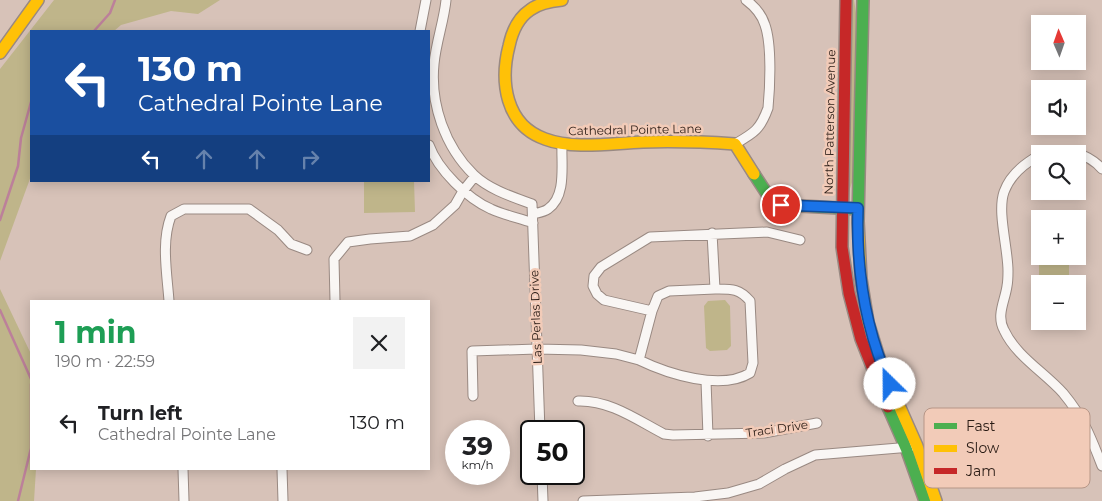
<!DOCTYPE html>
<html lang="en">
<head>
<meta charset="utf-8">
<style>
  body { margin:0; font-family:Montserrat,sans-serif; background:#f2f2f2; color:#202124; height:100vh; display:flex; flex-direction:column; font-size:19px; white-space:nowrap }
  * { box-sizing:border-box; margin:0 }
  p { font-size:16px; color:#757577 }
  .icon { flex:none; width:28px; height:28px; fill:none; stroke:currentColor; stroke-width:2; stroke-linecap:round; stroke-linejoin:round }
  .map { position:relative; flex:1; overflow:hidden }
  .drawer { position:absolute; left:30px; top:300px; width:400px; height:170px; display:flex; flex-direction:column; background:#fff; border-radius:0px; box-shadow:0 2px 12px #0003 }
  .drawer>* { flex:none }
  .guide { position:absolute; left:30px; top:30px; width:400px; height:152px; border-radius:0px; box-shadow:0 2px 12px #0003; background:#1a4fa0; color:#fff; overflow:hidden }
  .needle { width:32px; rotate:358deg }
  .buttons { position:absolute; left:1031px; top:15px; display:grid; gap:10px }
  .buttons a { display:grid; place-items:center; width:55px; height:55px; border-radius:0px; background:#fff; box-shadow:0 2px 12px #0003; font-size:25px }
  .speed { position:absolute; left:445px; top:420px; display:flex; gap:10px; font-size:25px; font-weight:700; text-align:center }
  .speed>* { display:grid; place-content:center; width:65px; height:65px; border-radius:50%; background:#fff; box-shadow:0 2px 12px #0003; line-height:1 }
  .speed small { font-size:12px; font-weight:400 }
  .speed .limit { border:2px solid #111; border-radius:8px; background:#fff; color:#111 }
  .pin { position:absolute; display:grid; place-items:center; width:42px; height:42px; color:#fff; margin:-21px; border:2px solid #fff; border-radius:50%; box-shadow:0 1px 5px #0007 }
  .me { position:absolute; width:55px; margin:-28px; rotate:337deg; stroke-linejoin:round; filter:drop-shadow(0 0 4px #0008) }
  .turn { display:flex; align-items:center; gap:18px; height:105px; padding:0 25px; font-size:22px }
  .turn .icon { width:65px; height:65px; stroke-width:2.5 }
  .turn b { display:block; font-size:35px; line-height:42px }
  .lanes { display:flex; align-items:center; height:48px; padding:0 25px; background:#0003; justify-content:center; gap:25px; direction:ltr }
  .lanes .off { opacity:.35 }
  .round { display:grid; place-items:center; flex:none; width:52px; height:52px; border-radius:0px; background:#f2f2f2 }
  .head { display:flex; align-items:center; justify-content:space-between; height:85px; padding:0 25px }
  h1 { font-size:30px; font-weight:700; line-height:38px; color:#1e9e55 }
  ul { padding:0; list-style:none }
  li { display:flex; align-items:center; gap:15px; height:75px; padding:0 25px }
  li div { flex:1 }
  li b { display:block; font-size:19px }
  li em { font-style:normal }
  .map>svg:first-child { display:block }
</style>
</head>
<body>
<div class="map">
<svg width="1102" height="501" viewBox="0 0 1102 501">
  <rect width="100%" height="100%" fill="#d7c2b8"/>
  <path fill="#bfb58a" d="M54,0H220L198,14L171,11L121,25L114,31H31V176L0,261V69Z
    M850,0H854L856,13L853,179L848,195Z
    M364,181H414L415,212L364,213Z
    M1039,264H1069V277H1039Z
    M0,289L31,354V469H36L34,501H0Z
    M725,300L730,306L731,346L727,350L710,351L706,348L704,306L708,301Z"/>
  <g fill="none" stroke-linecap="round" stroke-linejoin="round">
    <path stroke="#bc809a" stroke-width="2.5" d="M94,31L110,13L115,0
      M0,220L18,166L21,138L31,102
      M0,310L31,379
      M18,501L31,448V384"/>
    <defs>
      <path id="street" d="M446,0C444,21 436,42 434,64C430,104 445,147 474,175C490,190 513,197 532,204L540,431
        M420,31L426,0
        M735,144C754,133 760,130 768,108C770,87 772,45 765,25C762,15 754,6 746,0
        M429,145C438,170 468,199 491,209C504,215 519,218 533,223
        M1042,154C1062,146 1088,153 1102,169
        M1040,155C1025,163 1010,175 1004,192C997,212 1008,248 1008,271C1008,276 1008,281 1007,286C1005,301 996,315 1004,330C1016,356 1044,372 1063,393C1083,417 1091,437 1102,466
        M533,214C537,213 544,212 548,209C567,196 561,164 562,144
        M712,233L715,289
        M715,289C731,289 739,288 750,301L753,363L750,373C721,391 668,374 639,360L652,311L658,296L669,291Z
        M169,301C167,273 161,242 171,216L184,209H249L278,230L291,244L307,250
        M335,301L334,259L348,242L370,239L410,236L433,225L455,205L463,191L475,176
        M652,311L604,300L597,294L593,286L594,276L601,267L650,237L767,232L800,240
        M706,381L708,436
        M473,396L472,351L537,349L581,350L616,354L639,360
        M578,401C610,400 637,420 664,434L673,435L764,433L817,423
        M183,469L184,501
        M282,469L283,501
        M542,474L543,501
        M583,501L695,497L728,493L759,484L785,469L815,455L911,447"/>
      <path id="fast" d="M754,174L769,197L781,205L858,209
        M858,221L863,0
        M888,407L906,448L925,501"/>
      <path id="slow" d="M562,0C551,1 539,3 530,10C518,18 512,32 509,46C500,81 505,125 545,139C574,150 612,143 643,142C674,141 705,142 735,144L754,174
        M0,53L38,0
        M858,221L861,279L868,322L882,367L917,446L936,501"/>
      <path id="jam" d="M846,0L842,247L849,293L861,339L888,407"/>
    </defs>
    <use href="#street" stroke="#998982" stroke-width="11"/>
    <use href="#fast" stroke="#998982" stroke-width="14"/>
    <use href="#slow" stroke="#998982" stroke-width="14"/>
    <use href="#jam" stroke="#998982" stroke-width="14"/>
    <use href="#street" stroke="#f9f6f4" stroke-width="9"/>
    <use href="#fast" stroke="#4caf50" stroke-width="11"/>
    <use href="#slow" stroke="#ffc107" stroke-width="11"/>
    <use href="#jam" stroke="#c62828" stroke-width="11"/>
  </g>
  <g fill="none" stroke-linecap="round" stroke-linejoin="round">
    <defs>
      <path id="route" d="M781,205L858,208C856,269 865,329 890,384"/>
    </defs>
    <use href="#route" stroke="#114b97" stroke-width="12"/>
    <use href="#route" stroke="#1a73e8" stroke-width="9"/>
  </g>
  <g text-anchor="middle" stroke-width="5" stroke-linejoin="round" paint-order="stroke">
    <g font-size="12" fill="#291b14" stroke="#f2cbb8">
      <text transform="translate(830 122) rotate(-89)" y="4">North Patterson Avenue</text>
      <text transform="translate(635 130) rotate(-1)" y="4">Cathedral Pointe Lane</text>
      <text transform="translate(536 317) rotate(-92)" y="4">Las Perlas Drive</text>
      <text transform="translate(777 429) rotate(-8)" y="4">Traci Drive</text>
    </g>
  </g>
  <rect x="924" y="408" width="166" height="80" rx="8" fill="#f2cbb8" stroke="#b69687" stroke-width="1"/>
  <rect x="934" y="423" width="23" height="6" fill="#4caf50"/>
  <rect x="934" y="445" width="23" height="7" fill="#ffc107"/>
  <rect x="934" y="468" width="23" height="6" fill="#c62828"/>
  <g font-size="14" fill="#291b14">
    <text x="966" y="431">Fast</text>
    <text x="966" y="453">Slow</text>
    <text x="966" y="476">Jam</text>
  </g>
</svg>
<div class="buttons">
<a><svg class="needle" viewBox="-14 -14 28 28"><path d="M0-13l5 13h-10z" fill="#e53935"/><path d="M0 13l5-13h-10z" fill="#757577"/></svg></a>
<a><svg class="icon" aria-label="sound" viewBox="0 0 24 24"><path d="M4 9h4l5-4v14l-5-4H4zM17 9q2 3 0 6"/></svg></a>
<a><svg class="icon" aria-label="search" viewBox="0 0 24 24"><circle cx="10" cy="10" r="6"/><path d="M15 15l6 6"/></svg></a>
<a>+</a>
<a>−</a>
</div>
<div class="speed"><div>39<small>km/h</small></div><div class="limit">50</div></div>
<div class="pin" style="left:781px;top:205px;background:#d93025"><svg class="icon" aria-label="arrive" viewBox="0 0 24 24"><path d="M6 21V4h12l-3 4 3 4H6"/></svg></div>
<svg class="me" style="left:890px;top:384px" viewBox="-20 -20 40 40"><circle r="19" fill="#fff"/><path d="M0-13L10 11 0 6-10 11z" fill="#1a73e8"/></svg>
<div class="guide">
<div class="turn"><svg class="icon" aria-label="left" viewBox="0 0 24 24"><path d="M17 20v-9H6M10 6l-5 5 5 5"/></svg><div><b>130 m</b>Cathedral Pointe Lane</div></div>
<div class="lanes"><svg class="icon" aria-label="left" viewBox="0 0 24 24"><path d="M17 20v-9H6M10 6l-5 5 5 5"/></svg><svg class="icon off" aria-label="ahead" viewBox="0 0 24 24"><path d="M12 20V5M6 11l6-6 6 6"/></svg><svg class="icon off" aria-label="ahead" viewBox="0 0 24 24"><path d="M12 20V5M6 11l6-6 6 6"/></svg><svg class="icon off" aria-label="right" viewBox="0 0 24 24"><path d="M7 20v-9h11M14 6l5 5-5 5"/></svg></div>
</div>
<section class="drawer">
<div class="head"><div><h1>1 min</h1><p>190 m · 22:59</p></div><a class="round"><svg class="icon" aria-label="close" viewBox="0 0 24 24"><path d="M6 6l12 12M18 6L6 18"/></svg></a></div>
<ul>
<li><svg class="icon" aria-label="left" viewBox="0 0 24 24"><path d="M17 20v-9H6M10 6l-5 5 5 5"/></svg><div><b>Turn left</b><p>Cathedral Pointe Lane</p></div><em>130 m</em></li>
</ul>
</section>
</div>
</body>
</html>
